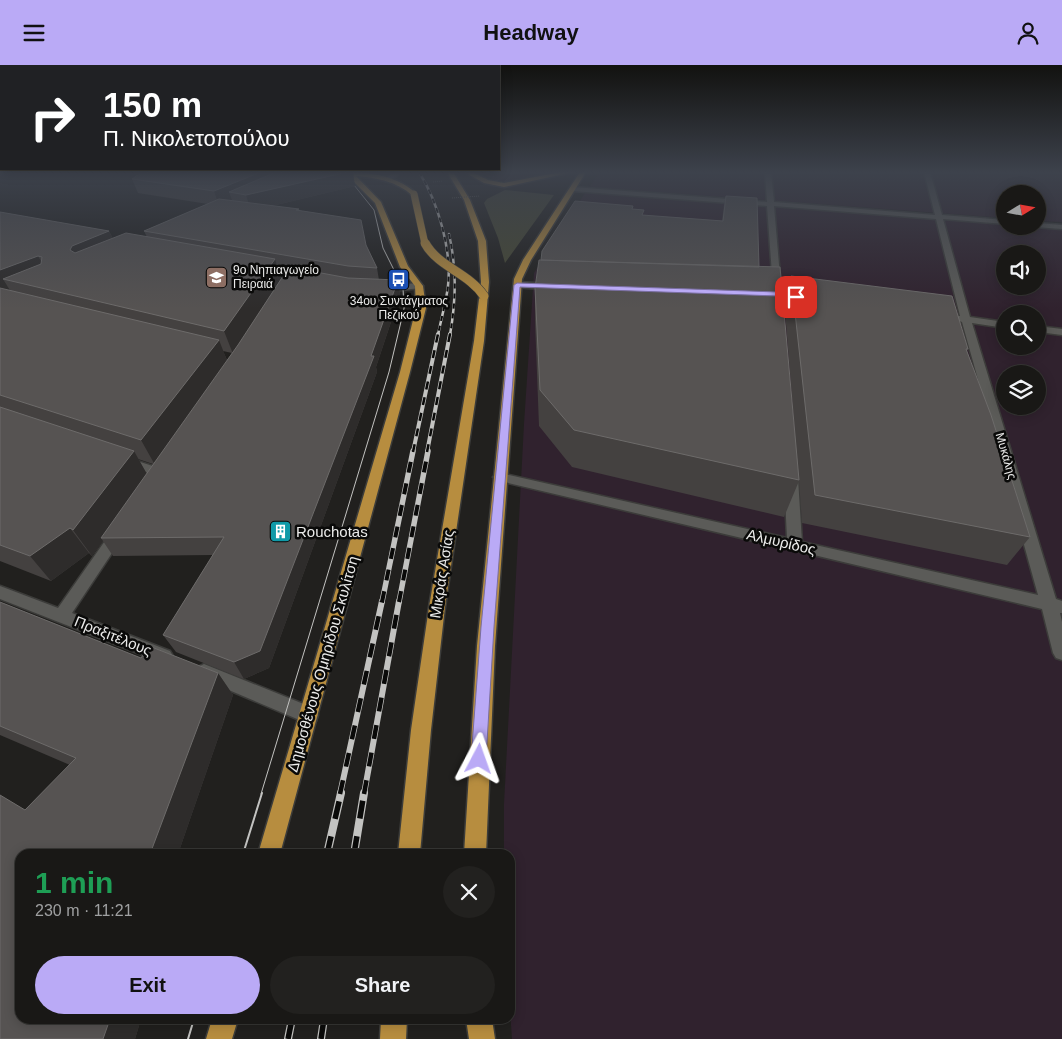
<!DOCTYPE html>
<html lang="en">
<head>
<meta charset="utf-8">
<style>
  body { margin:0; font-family:Arial,sans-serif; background:#22211f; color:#f1f3f6; height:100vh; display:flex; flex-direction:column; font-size:19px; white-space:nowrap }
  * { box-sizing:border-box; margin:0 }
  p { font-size:16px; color:#9fa0a1 }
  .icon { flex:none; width:28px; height:28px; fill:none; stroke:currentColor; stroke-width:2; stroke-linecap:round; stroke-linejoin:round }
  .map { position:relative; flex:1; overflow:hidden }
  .sheet { position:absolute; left:15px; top:784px; width:500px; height:175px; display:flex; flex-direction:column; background:#191816; border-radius:15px; box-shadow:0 2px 12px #0003,0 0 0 1px #373735 }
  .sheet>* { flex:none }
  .guide { position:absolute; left:0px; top:0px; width:500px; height:105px; box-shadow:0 2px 12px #0003,0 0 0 1px #373735; background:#202124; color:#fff; overflow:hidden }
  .needle { width:32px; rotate:79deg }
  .fabs { position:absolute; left:996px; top:120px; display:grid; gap:10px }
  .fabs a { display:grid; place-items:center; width:50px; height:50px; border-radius:50%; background:#191816; box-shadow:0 2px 12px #0003,0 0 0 1px #373735; font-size:25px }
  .pin { position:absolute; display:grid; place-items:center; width:42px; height:42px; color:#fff; margin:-21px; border-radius:10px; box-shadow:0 2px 8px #0006 }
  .me { position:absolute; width:55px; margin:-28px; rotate:4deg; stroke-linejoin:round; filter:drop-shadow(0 0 4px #0008) }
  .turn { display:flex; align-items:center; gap:18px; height:105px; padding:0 20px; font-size:22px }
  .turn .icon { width:65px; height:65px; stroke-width:2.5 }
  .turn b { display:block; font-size:35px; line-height:42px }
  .round { display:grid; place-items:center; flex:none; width:52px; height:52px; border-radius:26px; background:#22211f }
  .head { display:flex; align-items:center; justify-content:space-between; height:85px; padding:0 20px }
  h1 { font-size:30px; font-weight:600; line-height:38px; color:#1e9e55 }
  .primary-button { display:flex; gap:10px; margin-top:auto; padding:10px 20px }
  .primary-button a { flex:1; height:58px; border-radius:30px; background:#baaaf6; color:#111; font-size:20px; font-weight:600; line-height:58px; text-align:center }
  .primary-button a+a { background:#22211f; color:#f1f3f6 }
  header { display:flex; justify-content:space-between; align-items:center; height:65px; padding:0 20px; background:#baaaf6; color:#111; font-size:22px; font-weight:600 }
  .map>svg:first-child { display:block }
</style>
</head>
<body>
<header><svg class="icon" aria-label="menu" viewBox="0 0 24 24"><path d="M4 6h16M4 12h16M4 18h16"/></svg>Headway<svg class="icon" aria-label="person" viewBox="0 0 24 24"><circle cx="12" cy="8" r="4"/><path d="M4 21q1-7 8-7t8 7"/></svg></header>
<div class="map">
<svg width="1062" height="974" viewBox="0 0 1062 974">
  <rect width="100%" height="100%" fill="#21201e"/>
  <path fill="#30222e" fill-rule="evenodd" d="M478,107H559L510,117L495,115Z
    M599,107H1062V157L1038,156V129H1005V153L590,122Z
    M585,128L1062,164V974H512L510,945V789H504V739L524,359L534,208ZM1005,189H1038V221H1005ZM1005,249H1038V281H1005ZM1005,309H1038V341H1005Z"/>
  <path fill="#474934" d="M505,125L554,130L505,198L498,173L484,138L487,134Z"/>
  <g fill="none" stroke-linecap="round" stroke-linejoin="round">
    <defs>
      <path id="minor" d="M395,107H402L389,116H385V114Z
        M765,107H771L774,137L935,150L924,107H930L942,150L1005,155V159L943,154L970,252L1005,257V263L972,258L1056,534L1062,536V548H1060L1062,557V595L1056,593L1053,588L1042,544L500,416L493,412L500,408L787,473L784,413L791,409L798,413L802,477L1038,530L962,257L952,253L954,251H960L936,154L774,141L781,223L777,226L773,223L767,141L573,126L570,124L573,122L767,137Z
        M1038,158L1062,160V164L1035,162L1038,161Z
        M517,217L556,219L560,222L556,225L514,222V218Z
        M419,218L423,221L422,223L380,227L376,224L380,221Z
        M1038,261L1062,264V270L1038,267Z
        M125,392L165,405L167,408L160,412L120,399L119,396L120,393Z
        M119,462L124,463L126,467L72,548L170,586L173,591L170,596L164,598L158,596L0,534V521L58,543L114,463Z
        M204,599L316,644L318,650L316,656L309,659L198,612L195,607L198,602Z"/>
      <path id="major" d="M311,107C346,107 388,103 416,128V130H412C396,116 376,113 356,111L381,137L408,201L423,221L426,243L410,307L280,789H258L400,307L416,243L415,221L400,202L375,138L348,111Z
        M447,107H453L470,135L486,176L489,217L484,276L445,542L431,665L420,789H398L411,665L429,542L474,276L481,217L478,176L464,135Z
        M464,107H472L488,115L504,118L560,107H573L504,122L484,118Z
        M580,107H586L531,195L522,214L495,581L486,789H464L477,581L514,214L523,195Z
        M212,954H238L232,974H206Z
        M381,954H407L406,974H380Z
        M466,954H492L495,974H469Z"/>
    </defs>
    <use href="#minor" stroke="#3c3c3a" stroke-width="3"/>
    <use href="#major" stroke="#3c3c3a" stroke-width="3"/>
    <use href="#minor" fill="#5b5b58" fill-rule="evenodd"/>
    <use href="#major" fill="#b78d3f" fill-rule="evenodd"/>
    <path stroke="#c3c3c1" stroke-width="1" d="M261,729L389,307L404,244L403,223L383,183L374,145L350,115L340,107"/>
    <path stroke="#c3c3c1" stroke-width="2" d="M243,789L262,728
      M188,974L194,954"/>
    <defs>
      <path id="rail-far4" d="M419,107C438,137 452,185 448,221C446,238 441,254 438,270
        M449,169C457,204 456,235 450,270"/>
      <path id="rail-far3" d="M413,387L438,269
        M427,387L450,269"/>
      <path id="rail-far2" d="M382,537L413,386
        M399,537L428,386"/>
      <path id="rail-far1" d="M340,729L382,536
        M364,729L399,536"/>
      <path id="rail" d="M327,789L341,728
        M354,789L364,728
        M288,974L292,954
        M321,974L324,954"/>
    </defs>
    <use href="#rail-far4" stroke="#c3c3c1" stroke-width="2.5"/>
    <use href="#rail-far3" stroke="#c3c3c1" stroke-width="4"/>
    <use href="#rail-far2" stroke="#c3c3c1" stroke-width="5.5"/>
    <use href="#rail-far1" stroke="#c3c3c1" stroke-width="6"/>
    <use href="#rail" stroke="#c3c3c1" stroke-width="8"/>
    <use href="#rail-far4" stroke="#0a0a09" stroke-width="2" stroke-dasharray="5" stroke-linecap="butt"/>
    <use href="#rail-far3" stroke="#0a0a09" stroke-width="2.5" stroke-dasharray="8" stroke-linecap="butt"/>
    <use href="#rail-far2" stroke="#0a0a09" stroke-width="4" stroke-dasharray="11" stroke-linecap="butt"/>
    <use href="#rail-far1" stroke="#0a0a09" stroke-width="4.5" stroke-dasharray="14" stroke-linecap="butt"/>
    <use href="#rail" stroke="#0a0a09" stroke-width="5.5" stroke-dasharray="18" stroke-linecap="butt"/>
    <defs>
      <path id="major-bridge-far1" d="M414,129L425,179"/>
      <path id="major-bridge" d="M425,178C438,202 469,208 484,231"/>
    </defs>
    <use href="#major-bridge-far1" stroke="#3c3c3a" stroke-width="8" stroke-linecap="butt"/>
    <use href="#major-bridge" stroke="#3c3c3a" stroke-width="10" stroke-linecap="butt"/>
    <path stroke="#656462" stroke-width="1" stroke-dasharray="1 1" stroke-linecap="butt" d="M433,117L443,116
      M452,133L480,131"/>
    <use href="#major-bridge-far1" stroke="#b78d3f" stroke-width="7"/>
    <use href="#major-bridge" stroke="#b78d3f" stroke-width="9"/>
  </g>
  <path fill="#444140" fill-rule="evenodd" d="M371,107H392L389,109Z
    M132,114L355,121L272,141L299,144L300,146L366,180L377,203L379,215H398L400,230L376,302L377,307L269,603L244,614L176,587L163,570L213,490L113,491L103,476L92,491L89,488L51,516L0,496V147L109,166L113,174L147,172L144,166L208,139L138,128ZM278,205L286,206L281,214ZM223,286L232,288L227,295ZM138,394L153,399L147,409Z
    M726,131L759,202L795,370L784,234L791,211L968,284L967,286L1030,472L1007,500L802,458L799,416L784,452L572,402L539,361L535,256V223L541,195L633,144L643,150L722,156L724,140Z
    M0,537L141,593L149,581L218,608L233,630L178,789H20V954H141L135,974H0V730L25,745L70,700L0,670Z"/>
  <path fill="#2e2c2b" d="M261,107H295L229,127L232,135L219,141L214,126Z
    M348,107H353L355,121L251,146L246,130Z
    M109,166L118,185L82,201L70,185L72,181Z
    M38,191L50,211L3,214L11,227L0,231V205Z
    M275,194L281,214L233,289L224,266Z
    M398,215L400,230L376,302L377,307L269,603L244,614L234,597Z
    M219,275L228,298L155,400L141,375Z
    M134,386L148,411L101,473L103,476L92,491L73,465Z
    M70,463L89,488L51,516L30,491Z
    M218,608L233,630L178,789H150Z
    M110,954H141L135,974H103Z"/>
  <path fill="#565352" stroke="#6d6b6a" d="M142,107H261L214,126L132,114Z
    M276,107H348L246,130L229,127Z
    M726,131L757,133L759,202L541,195L542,186L575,136L633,141L632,144L644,145L642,150L723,156Z
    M219,134L299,144L296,145L361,155L366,180L377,203L348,201L144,166Z
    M0,147L109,166L72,181L70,185L75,188L126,168L275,194L224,266L3,214L41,199L42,192L38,191L0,205Z
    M539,195L780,202L799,415L574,365L540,325L535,223Z
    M289,202L348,213L398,215L371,291H374L260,586L234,597L163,570L224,472L101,473L238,280Z
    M791,211L952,231L968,284H966L991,350L1030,472L815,430Z
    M0,223L219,275L141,375L0,330Z
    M0,342L134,386L73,465L70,463L30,491L0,480Z
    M0,537L141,593L149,581L218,608L150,789H20V954H110L103,974H0V730L25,745L76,693L0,661Z"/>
  <linearGradient id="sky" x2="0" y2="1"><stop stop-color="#121210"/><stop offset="0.44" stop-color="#3d424c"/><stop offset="1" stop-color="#3d424c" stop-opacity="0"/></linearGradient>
  <rect width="1062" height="244" fill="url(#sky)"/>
  <path fill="#baaaf6" stroke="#796ea0" d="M517,218L777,227L799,232L796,234L777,231L520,222L494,562L486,694L484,699L479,701L474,699L471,694L481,562L514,220Z"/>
  <defs>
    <symbol id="school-square" viewBox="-11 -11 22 22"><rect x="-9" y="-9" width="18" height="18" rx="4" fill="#8d6e63" stroke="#0a0a09"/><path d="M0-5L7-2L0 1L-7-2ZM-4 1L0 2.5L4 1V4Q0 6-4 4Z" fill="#fff"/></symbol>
    <symbol id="bus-square" viewBox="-11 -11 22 22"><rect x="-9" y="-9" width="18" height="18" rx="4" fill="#1a4fb4" stroke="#0a0a09"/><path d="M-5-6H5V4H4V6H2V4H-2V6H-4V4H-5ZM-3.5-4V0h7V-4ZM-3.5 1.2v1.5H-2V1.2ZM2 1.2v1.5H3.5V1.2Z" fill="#fff"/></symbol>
    <symbol id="building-square" viewBox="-11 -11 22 22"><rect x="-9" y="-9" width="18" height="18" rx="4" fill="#0f9aa8" stroke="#0a0a09"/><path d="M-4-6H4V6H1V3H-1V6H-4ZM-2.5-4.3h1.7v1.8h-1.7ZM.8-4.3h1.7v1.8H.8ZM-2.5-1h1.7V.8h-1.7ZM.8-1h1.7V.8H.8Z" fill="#fff"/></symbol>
  </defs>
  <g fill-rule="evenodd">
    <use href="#school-square" x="204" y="200" width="25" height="25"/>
    <use href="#bus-square" x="386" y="202" width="25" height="25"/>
    <use href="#building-square" x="268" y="454" width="25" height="25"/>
  </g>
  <g text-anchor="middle" stroke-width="5" stroke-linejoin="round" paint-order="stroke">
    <g font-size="12" fill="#ebebea" stroke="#0a0a09" text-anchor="start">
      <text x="233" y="209">9o Νηπιαγωγείο<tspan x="233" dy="14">Πειραιά</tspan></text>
      <text x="399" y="240" text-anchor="middle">34ου Συντάγματος<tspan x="399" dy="14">Πεζικού</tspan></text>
    </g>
    <g font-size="12" fill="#ebebea" stroke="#0a0a09">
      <text transform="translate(1006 391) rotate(74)" y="4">Μυκάλης</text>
    </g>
    <g font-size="15" fill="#ebebea" stroke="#0a0a09" text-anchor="start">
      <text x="296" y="472">Rouchotas</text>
    </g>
    <g font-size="15" fill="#ebebea" stroke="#0a0a09">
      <text transform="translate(781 477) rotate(13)" y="5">Αλμυρίδος</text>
      <text transform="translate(442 509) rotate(-81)" y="5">Μικράς Ασίας</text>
      <text transform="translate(113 571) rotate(22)" y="5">Πραξιτέλους</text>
      <text transform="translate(323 599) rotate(-74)" y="5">Δημοσθένους Ομηρίδου Σκυλίτση</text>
    </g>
  </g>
</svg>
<div class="fabs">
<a><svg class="needle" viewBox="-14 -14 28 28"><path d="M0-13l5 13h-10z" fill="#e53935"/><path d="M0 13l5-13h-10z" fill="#9fa0a1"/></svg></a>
<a><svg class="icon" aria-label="sound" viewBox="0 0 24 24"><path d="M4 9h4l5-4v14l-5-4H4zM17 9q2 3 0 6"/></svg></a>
<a><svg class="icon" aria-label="search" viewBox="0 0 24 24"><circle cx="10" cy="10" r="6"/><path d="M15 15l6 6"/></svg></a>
<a><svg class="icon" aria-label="layers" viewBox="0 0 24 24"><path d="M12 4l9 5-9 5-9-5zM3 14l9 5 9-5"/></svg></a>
</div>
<div class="pin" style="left:796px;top:232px;background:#d93025"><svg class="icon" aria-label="arrive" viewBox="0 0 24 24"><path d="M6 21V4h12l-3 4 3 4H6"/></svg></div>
<svg class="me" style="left:479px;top:694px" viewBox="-20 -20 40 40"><path d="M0-17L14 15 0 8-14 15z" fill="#baaaf6" stroke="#fff" stroke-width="4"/></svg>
<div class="guide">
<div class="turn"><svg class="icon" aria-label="right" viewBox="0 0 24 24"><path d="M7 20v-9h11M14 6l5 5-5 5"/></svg><div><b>150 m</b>Π. Νικολετοπούλου</div></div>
</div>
<section class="sheet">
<div class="head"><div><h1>1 min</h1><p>230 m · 11:21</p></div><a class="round"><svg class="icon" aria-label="close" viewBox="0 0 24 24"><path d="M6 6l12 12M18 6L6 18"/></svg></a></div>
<div class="primary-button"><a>Exit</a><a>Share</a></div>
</section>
</div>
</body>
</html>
